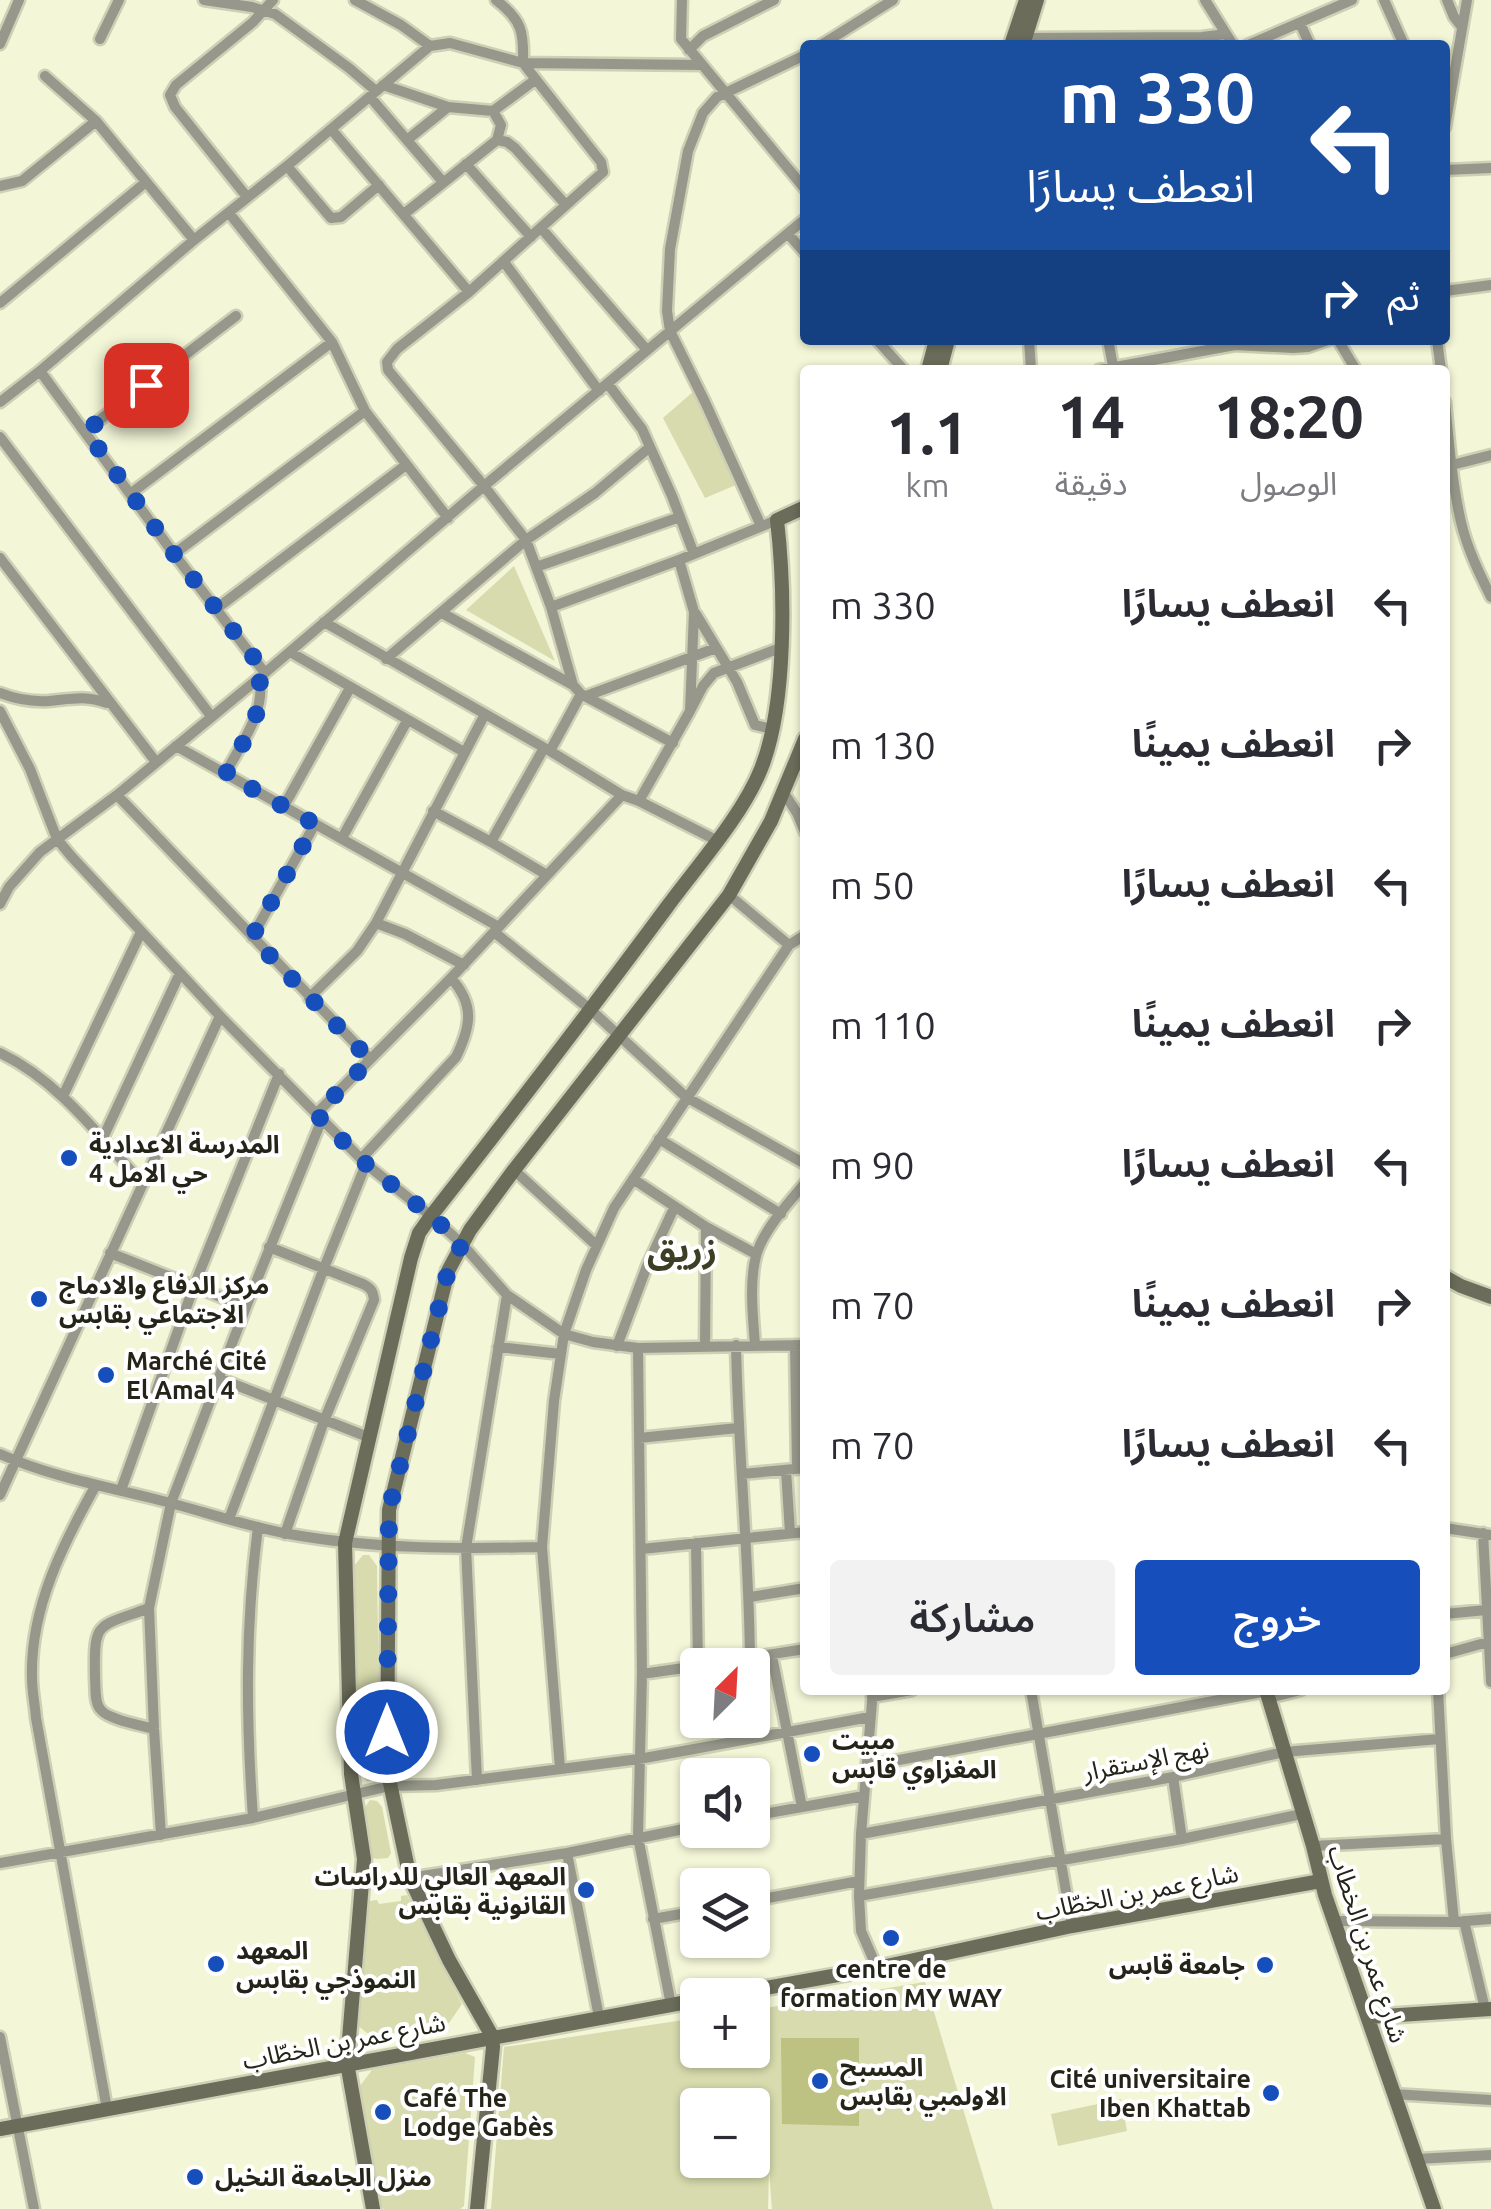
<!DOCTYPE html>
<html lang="ar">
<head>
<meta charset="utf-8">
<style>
  body { margin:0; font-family:Ubuntu,"Noto Sans Arabic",sans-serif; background:#f2f2f3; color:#2b2b33; direction:rtl; height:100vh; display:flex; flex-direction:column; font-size:38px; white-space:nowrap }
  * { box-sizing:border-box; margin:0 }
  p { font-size:32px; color:#7c7c81 }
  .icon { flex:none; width:55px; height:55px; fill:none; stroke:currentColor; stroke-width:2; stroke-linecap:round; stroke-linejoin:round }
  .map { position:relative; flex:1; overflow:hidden; direction:ltr }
  .sheet { position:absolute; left:800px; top:365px; width:650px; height:1330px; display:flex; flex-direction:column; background:#fff; border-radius:10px; box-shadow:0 2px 8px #0004; direction:rtl }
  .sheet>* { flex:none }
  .guide { position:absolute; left:800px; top:40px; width:650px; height:305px; border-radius:10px; box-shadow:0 2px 8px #0004; direction:rtl; background:#1a4fa0; color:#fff; overflow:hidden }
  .needle { width:65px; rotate:24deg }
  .fabs { position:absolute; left:680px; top:1648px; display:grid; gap:20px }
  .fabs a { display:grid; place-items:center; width:90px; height:90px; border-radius:10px; background:#fff; box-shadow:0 2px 8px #0004; font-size:50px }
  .pin { position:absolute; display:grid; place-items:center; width:85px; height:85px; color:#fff; margin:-42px; border-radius:20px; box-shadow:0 5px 15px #0006 }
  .me { position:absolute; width:110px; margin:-55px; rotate:0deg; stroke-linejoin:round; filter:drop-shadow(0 0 8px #0008) }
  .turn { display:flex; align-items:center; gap:35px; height:210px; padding:0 30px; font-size:45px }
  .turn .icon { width:130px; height:130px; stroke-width:2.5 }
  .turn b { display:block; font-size:70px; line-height:85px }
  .then { display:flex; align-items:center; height:95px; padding:0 30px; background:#0003; gap:20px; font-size:38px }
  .eta { display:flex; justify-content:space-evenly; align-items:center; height:170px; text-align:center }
  .eta b { font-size:60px; font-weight:600; line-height:70px }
  .button { display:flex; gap:20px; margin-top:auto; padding:20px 30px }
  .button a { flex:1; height:115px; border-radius:10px; background:#164fbb; color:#fff; font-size:40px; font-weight:600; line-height:115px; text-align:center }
  .button a+a { background:#f2f2f3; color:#2b2b33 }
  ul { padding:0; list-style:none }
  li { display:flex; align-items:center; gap:30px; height:140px; padding:0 30px }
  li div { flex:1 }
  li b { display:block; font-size:38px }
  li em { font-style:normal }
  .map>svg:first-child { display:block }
</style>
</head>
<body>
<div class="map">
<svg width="1491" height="2209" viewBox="0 0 1491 2209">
  <rect width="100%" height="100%" fill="#f3f6d7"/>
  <path fill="#d7dbad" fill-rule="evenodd" d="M694,391L701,401L736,485L705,498L663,418Z
    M514,566L555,661L466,610Z
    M363,1555H369L377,1566L380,1772L375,1781H367L359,1771L354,1566Z
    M370,1800L377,1801L382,1807L391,1853L388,1858L376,1859L370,1856L363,1810Z
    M407,1895L462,2004L449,2023L372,2037L357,2025L369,1901L377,1900L379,1904L401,1901V1896Z
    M925,1982L993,2209H772L769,2171L768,2209H491L504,2047L697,2018L698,2050H752L753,2010ZM698,2105H752V2160H698Z
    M465,2053L475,2057L464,2206L460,2209H384L380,2205L360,2086L372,2070Z
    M1121,2099L1127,2131L1058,2146L1051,2114Z"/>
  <path fill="#bdc182" d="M781,2038H859V2126L782,2124Z"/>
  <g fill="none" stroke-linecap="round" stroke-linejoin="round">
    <defs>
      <path id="street" d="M204,0L252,7L275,14L349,68L376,91
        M355,0L401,25L430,46
        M496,0C522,20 524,32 523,63L601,162L603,172L469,292L397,349L387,362L388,370L484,486L526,540L551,607L573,685L581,694L673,743
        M682,0L681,39L805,189
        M1205,0L1233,45
        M1384,0L1404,45
        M1447,0L1454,17L1461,26
        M1300,23L1310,45
        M1021,38L1202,37L1226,34
        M100,39L119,0
        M0,44L19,0
        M821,45L893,0
        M1248,45L1352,0
        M689,50L703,36L774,0
        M45,76L96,121L194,240
        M383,85L448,107L493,111L535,80
        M370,97L443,182
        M1445,127L1467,0
        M331,129L469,292
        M407,140L448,107
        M497,140L507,142L515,148L566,205
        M466,164L531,237
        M287,166L331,218L341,217L379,185
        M1445,170L1491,168
        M0,186L22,181L96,121
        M247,197L175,107L170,95L176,85L253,22L273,0
        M229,213L332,342L365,411L448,518
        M404,214L497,140L501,125L493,111
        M541,228L646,349
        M788,234L805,253
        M504,262L599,391
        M1445,291L1491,285
        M0,303L146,182
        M877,340L904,370
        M1029,340L1031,370
        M1108,340L1113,366
        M1338,340L1356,370
        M1437,340L1441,370
        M1099,370L1235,345L1293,348L1308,347L1328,340
        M40,371L174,554L265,673
        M608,384L642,429L672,496L694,554
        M0,402L40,371L194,240L287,166L430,46L450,43L523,63L701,65
        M1445,402C1449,442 1452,483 1461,522C1467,548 1479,573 1491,597
        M85,431L236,316
        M0,437L211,716
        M1452,465L1491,455
        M130,494L332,342
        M761,526L705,402L670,331L667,311L670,249L688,151L703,113L717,97L805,55
        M174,554L365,411
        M0,558L156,762
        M536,567L680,517
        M551,607L679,560L777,520
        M216,609L406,465
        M442,613L573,685
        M696,614L737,682L755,725L772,729
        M324,622L550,751L622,795L639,801L716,840
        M290,652L464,752
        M386,659L526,540L595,493L650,447
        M0,693C15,699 33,702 49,701C71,699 85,695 107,703
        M586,696L716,648
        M691,709L703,686L714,673L780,648
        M0,711L30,769L57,839L71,856L220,1016L366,1164L431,1216L462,1244L507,1295L564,1334L593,1342L638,1348L805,1345
        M176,746L499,927
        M550,751L581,694
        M225,774C240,746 267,710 259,678
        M784,793L797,813L805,832
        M117,795L370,1059
        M639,801L690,711L694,612L679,560
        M284,806L350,688
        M433,811L491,842L544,748
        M342,838L407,721
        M491,842L547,875
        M729,895L789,945
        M0,904L9,887L40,852L117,795L259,678L484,486L805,219
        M376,923L405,934L464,965
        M494,932L591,1010L686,1097L805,1164
        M252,937L315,824
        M309,998L357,951L376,923L485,714
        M0,1053C59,1081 99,1136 142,1183
        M63,1096L141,932
        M317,1113L451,978L622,795
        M659,1139L781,1214
        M102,1140L180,973
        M361,1159L456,1057C471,1026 475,1005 451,978
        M514,1170L596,1245
        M633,1179L706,1227L756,1254
        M269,1247L363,1284C371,1288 373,1291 374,1300L324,1421L285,1534
        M110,1253L246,1307
        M736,1345C738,1450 749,1554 750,1659
        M755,1345C753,1317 749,1284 756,1256C762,1232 789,1202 805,1183
        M795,1345L797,1469
        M617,1346L647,1266L674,1208
        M705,1346L706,1227
        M498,1347L561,1354
        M638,1348L642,1674L638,1837L671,2005
        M218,1378L368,1437
        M639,1438L738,1428
        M0,1454C49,1476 103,1486 155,1499C200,1510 244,1526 289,1534C373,1549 458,1549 542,1547
        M786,1470L790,1533
        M742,1474L805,1468
        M96,1485C63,1544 30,1608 32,1678C32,1691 35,1705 36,1718L107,2109
        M121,1490L194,1286L279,1074
        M0,1495L220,1016
        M229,1519L324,1268L366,1164
        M1445,1528L1491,1535
        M1483,1533L1491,1682
        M696,1543L698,1665
        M642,1549L805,1532
        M750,1597L805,1588
        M149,1608C96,1628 94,1619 95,1679C96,1688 94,1703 101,1710C109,1720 141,1725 154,1729
        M1445,1614L1486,1610
        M1445,1654L1488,1642
        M772,1656L802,1807
        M704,1665L805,1649
        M642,1674L698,1666
        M873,1690L861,1834L859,1896L861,1931L877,1968
        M1031,1690L1072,1926
        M1438,1690L1446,1839L1454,1922
        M872,1697L912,1690
        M1269,1698L1301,1690
        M867,1766L1267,1691
        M560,1768L542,1547L554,1401L564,1334L586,1270L614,1208L789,945L805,935
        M1173,1777L1182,1839
        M477,1780L466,1548L507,1295
        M752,1816L864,1796
        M253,1818C246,1717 245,1627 258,1527
        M861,1834L1173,1777L1284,1752L1440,1739
        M161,1835L154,1729L149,1608L171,1503L246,1307L322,1119
        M1313,1846L1446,1839
        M567,1853L599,2017
        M0,1863L253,1818L390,1786L436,1785L639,1759L870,1717
        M410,1878L567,1853L698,1826
        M859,1896L1182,1839L1302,1814
        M752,1901L859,1881
        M653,1919L698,1911
        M1335,1921L1454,1922L1491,1919
        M1464,1921L1485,2009
        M0,2037L34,2209
        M1393,2094L1491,2100
        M1417,2159L1491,2155"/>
      <path id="secondary" d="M1011,45L1026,0
        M1023,45L1037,0
        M928,370L936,340
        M940,370L948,340
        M1445,1277L1461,1286L1491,1297
        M1266,1690L1313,1846L1325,1895L1434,2209
        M726,1995L877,1968L1072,1926L1321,1881
        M1369,2017L1491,2009
        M0,2129L698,2000
        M373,2209L347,2063L364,1859L351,1774L345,1543L411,1258L419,1233L431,1216C511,1114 590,1011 667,907C697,866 742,816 761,769C787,704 785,589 777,520L805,507
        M477,2209L493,2047L492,2036L449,1960L410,1878L387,1769L389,1510L448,1271L470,1230L514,1170L729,895L771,821L805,739"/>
    </defs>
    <use href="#street" stroke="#ced0b5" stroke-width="15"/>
    <use href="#secondary" stroke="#ced0b5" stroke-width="19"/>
    <use href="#street" stroke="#97988b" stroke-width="10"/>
    <use href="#secondary" stroke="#6b6d5a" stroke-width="14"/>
  </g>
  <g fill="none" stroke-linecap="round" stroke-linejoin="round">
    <path stroke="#164fbb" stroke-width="18" stroke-dasharray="0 32.4" d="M146,385L86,431L174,554L265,672L259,678C267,711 240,746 226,774L315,824L252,937L370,1060L316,1114L366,1164L431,1216L462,1244L448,1271L389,1510L387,1732"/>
  </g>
  <g fill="#164fbb" stroke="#fff" stroke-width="4">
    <circle cx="69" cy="1158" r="10"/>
    <circle cx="39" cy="1299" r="10"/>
    <circle cx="106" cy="1375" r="10"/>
    <circle cx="812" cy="1754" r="10"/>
    <circle cx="586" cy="1890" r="10"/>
    <circle cx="891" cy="1938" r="10"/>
    <circle cx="216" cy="1964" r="10"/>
    <circle cx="1265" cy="1965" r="10"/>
    <circle cx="820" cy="2081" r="10"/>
    <circle cx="1271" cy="2093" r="10"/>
    <circle cx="383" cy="2112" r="10"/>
    <circle cx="195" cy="2177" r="10"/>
  </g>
  <g text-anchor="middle" stroke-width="8" stroke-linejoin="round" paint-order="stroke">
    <g font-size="25" font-weight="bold" fill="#242419" stroke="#fff" text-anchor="start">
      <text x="89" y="1153">المدرسة الاعدادية<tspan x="89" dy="29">حي الامل 4</tspan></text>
      <text x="59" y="1294">مركز الدفاع والادماج<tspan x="59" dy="29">الاجتماعي بقابس</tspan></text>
      <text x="126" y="1370">Marché Cité<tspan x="126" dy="29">El Amal 4</tspan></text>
      <text x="832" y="1749">مبيت<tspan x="832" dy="29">المغزاوي قابس</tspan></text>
      <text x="566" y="1885" text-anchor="end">المعهد العالي للدراسات<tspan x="566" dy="29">القانونية بقابس</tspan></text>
      <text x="236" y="1959">المعهد<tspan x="236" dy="29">النموذجي بقابس</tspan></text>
      <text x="1245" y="1974" text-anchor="end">جامعة قابس</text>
      <text x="891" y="1978" text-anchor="middle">centre de<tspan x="891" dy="29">formation MY WAY</tspan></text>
      <text x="840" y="2076">المسبح<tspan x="840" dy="29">الاولمبي بقابس</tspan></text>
      <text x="1251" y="2088" text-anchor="end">Cité universitaire<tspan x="1251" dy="29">Iben Khattab</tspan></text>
      <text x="403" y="2107">Café The<tspan x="403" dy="29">Lodge Gabès</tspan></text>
      <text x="215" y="2186">منزل الجامعة النخيل</text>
    </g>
    <g font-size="25" fill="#242419" stroke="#fff">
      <text transform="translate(1146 1760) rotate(-11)" y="9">نهج الإستقرار</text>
      <text transform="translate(1137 1892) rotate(-11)" y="9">شارع عمر بن الخطّاب</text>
      <text transform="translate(1368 1944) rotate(72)" y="9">شارع عمر بن الخطاب</text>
      <text transform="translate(344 2041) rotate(-11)" y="9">شارع عمر بن الخطّاب</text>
    </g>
    <g font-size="35" font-weight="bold" fill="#3d3f25" stroke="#fff">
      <text x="682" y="1262">زريق</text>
    </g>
  </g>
</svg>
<div class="fabs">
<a><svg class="needle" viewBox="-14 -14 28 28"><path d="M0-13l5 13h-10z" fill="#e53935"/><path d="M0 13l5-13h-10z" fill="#7c7c81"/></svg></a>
<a><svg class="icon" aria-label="sound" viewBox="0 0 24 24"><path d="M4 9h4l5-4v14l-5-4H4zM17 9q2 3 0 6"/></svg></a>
<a><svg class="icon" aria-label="layers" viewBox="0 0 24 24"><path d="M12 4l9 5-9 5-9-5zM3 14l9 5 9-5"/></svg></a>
<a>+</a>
<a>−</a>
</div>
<div class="pin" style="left:146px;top:385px;background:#d93025"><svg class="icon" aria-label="arrive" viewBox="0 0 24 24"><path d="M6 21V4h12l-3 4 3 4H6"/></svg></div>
<svg class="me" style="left:387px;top:1732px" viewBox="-20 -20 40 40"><circle r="17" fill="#164fbb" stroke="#fff" stroke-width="3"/><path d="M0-11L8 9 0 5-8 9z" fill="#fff"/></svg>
<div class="guide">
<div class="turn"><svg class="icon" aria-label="left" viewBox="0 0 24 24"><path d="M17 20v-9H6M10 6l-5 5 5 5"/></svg><div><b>330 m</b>انعطف يسارًا</div></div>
<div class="then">ثم<svg class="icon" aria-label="right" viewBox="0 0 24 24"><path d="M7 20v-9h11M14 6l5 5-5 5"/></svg></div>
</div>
<section class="sheet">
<div class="eta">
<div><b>18:20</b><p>الوصول</p></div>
<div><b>14</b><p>دقيقة</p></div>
<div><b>1.1</b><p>km</p></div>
</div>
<ul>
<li><svg class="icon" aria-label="left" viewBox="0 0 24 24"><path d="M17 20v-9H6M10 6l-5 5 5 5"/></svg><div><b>انعطف يسارًا</b></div><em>330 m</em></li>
<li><svg class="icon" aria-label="right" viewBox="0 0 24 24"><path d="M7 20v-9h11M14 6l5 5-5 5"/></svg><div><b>انعطف يمينًا</b></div><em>130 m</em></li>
<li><svg class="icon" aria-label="left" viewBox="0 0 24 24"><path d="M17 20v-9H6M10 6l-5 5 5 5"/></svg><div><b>انعطف يسارًا</b></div><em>50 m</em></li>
<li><svg class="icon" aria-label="right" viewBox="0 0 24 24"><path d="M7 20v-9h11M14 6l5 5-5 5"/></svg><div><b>انعطف يمينًا</b></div><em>110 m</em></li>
<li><svg class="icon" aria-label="left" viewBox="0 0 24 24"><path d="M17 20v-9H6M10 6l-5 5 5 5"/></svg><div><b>انعطف يسارًا</b></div><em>90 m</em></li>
<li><svg class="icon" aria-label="right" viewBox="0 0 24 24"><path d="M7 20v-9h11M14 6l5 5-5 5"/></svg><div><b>انعطف يمينًا</b></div><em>70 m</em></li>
<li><svg class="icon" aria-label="left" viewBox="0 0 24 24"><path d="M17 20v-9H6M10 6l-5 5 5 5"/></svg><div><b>انعطف يسارًا</b></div><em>70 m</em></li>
</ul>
<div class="button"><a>خروج</a><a>مشاركة</a></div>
</section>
</div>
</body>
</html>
